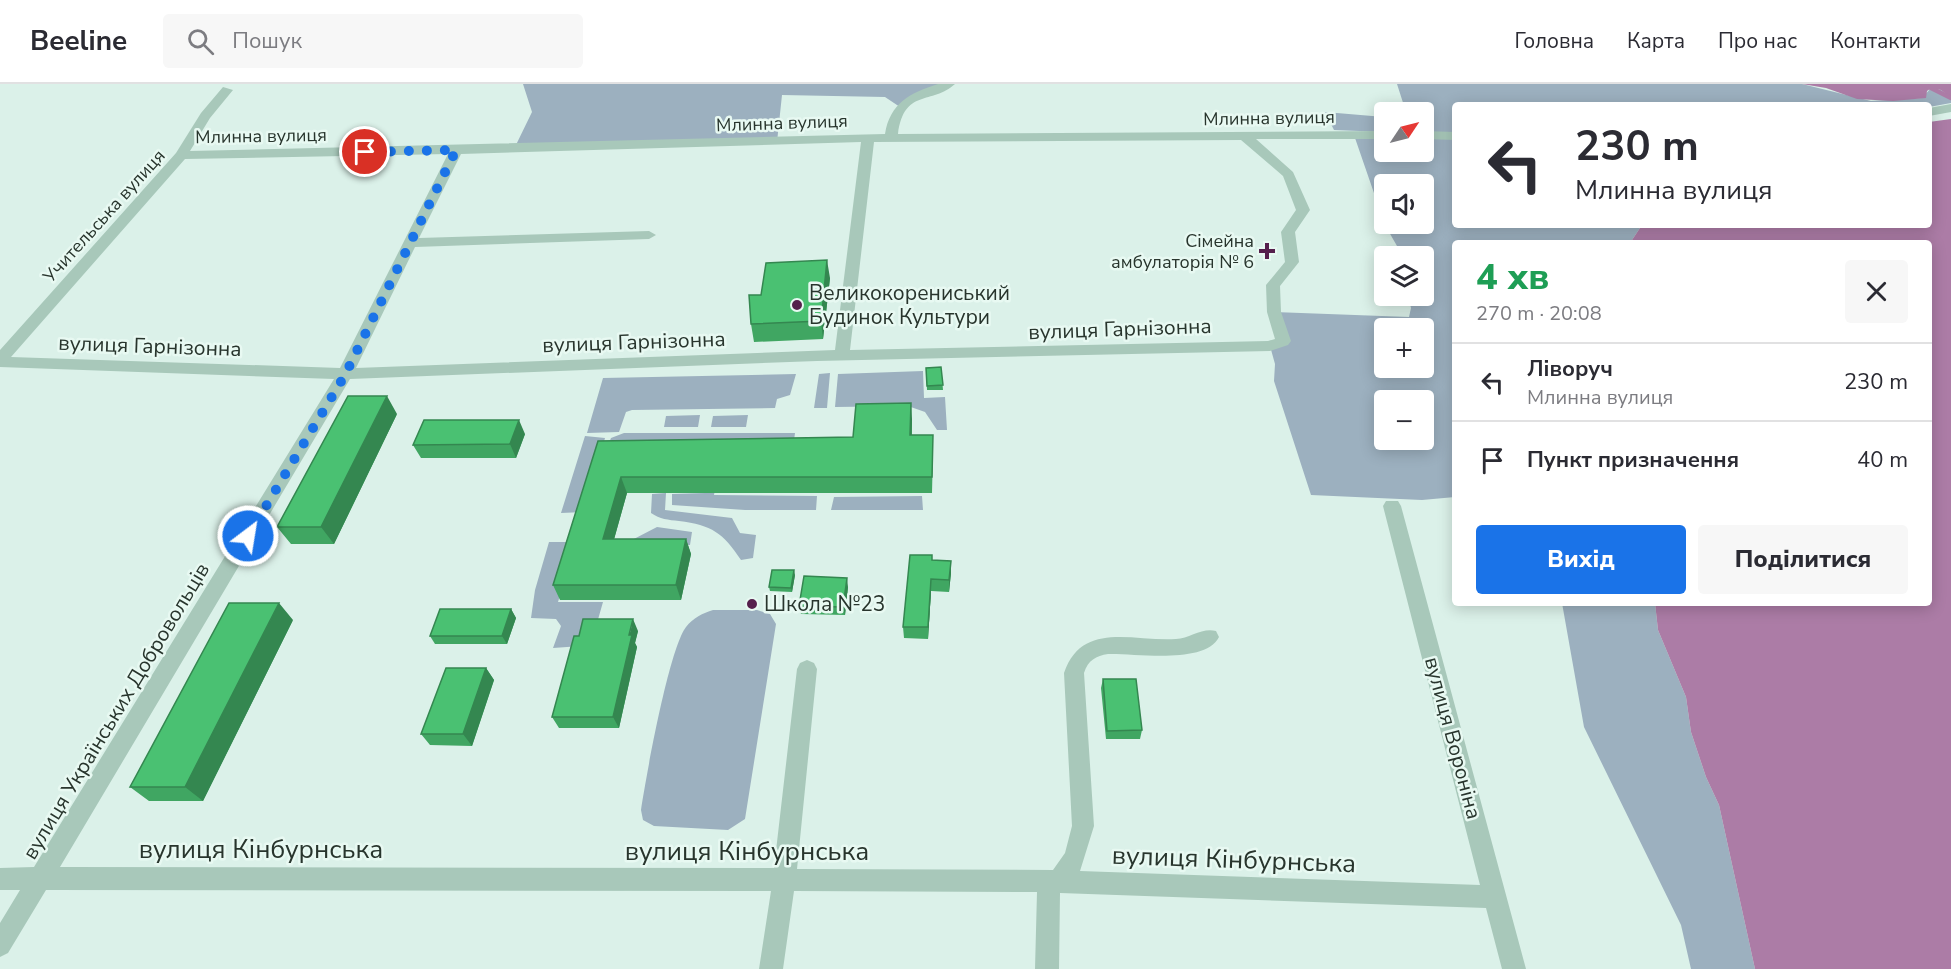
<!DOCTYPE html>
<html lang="uk">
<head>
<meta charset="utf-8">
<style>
  body { margin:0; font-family:"Nunito Sans",sans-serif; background:#f7f7f7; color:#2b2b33; height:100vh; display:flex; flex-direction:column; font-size:22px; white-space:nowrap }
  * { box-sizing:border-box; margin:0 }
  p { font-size:20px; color:#7c7c81 }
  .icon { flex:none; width:33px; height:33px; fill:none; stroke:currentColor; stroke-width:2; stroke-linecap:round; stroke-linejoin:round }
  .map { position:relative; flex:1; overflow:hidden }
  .sheet { position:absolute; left:1452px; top:156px; width:480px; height:366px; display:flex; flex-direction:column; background:#fff; border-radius:6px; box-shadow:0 3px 15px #0003 }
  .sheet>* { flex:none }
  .top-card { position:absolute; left:1452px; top:18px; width:480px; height:126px; border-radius:6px; box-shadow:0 3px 15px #0003; background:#fff; color:#2b2b33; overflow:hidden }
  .needle { width:39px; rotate:55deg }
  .buttons { position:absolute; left:1374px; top:18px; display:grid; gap:12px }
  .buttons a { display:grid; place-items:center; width:60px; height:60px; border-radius:6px; background:#fff; box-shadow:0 3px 15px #0003; font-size:30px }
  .pin { position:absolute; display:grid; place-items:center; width:51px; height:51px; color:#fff; margin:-26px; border:3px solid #fff; border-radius:50%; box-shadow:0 2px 6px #0007 }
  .me { position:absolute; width:66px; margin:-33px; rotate:31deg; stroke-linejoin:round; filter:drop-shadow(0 0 4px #0008) }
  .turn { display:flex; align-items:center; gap:21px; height:126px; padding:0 24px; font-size:27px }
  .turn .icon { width:78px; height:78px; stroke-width:2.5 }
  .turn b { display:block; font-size:42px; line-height:51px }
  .round { display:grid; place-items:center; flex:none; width:63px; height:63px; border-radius:6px; background:#f7f7f7 }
  .head { display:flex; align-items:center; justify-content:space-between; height:102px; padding:0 24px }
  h1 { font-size:36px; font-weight:800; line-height:45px; color:#1e9e55 }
  .action { display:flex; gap:12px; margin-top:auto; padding:12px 24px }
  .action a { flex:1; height:69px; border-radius:6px; background:#1a73e8; color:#fff; font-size:24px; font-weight:800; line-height:69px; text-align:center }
  .action a+a { background:#f7f7f7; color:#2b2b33 }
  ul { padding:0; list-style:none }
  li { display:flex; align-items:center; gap:18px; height:78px; padding:0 24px; border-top:2px solid #e1e1e2 }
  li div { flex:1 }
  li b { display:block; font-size:22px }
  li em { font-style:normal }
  header { display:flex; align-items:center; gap:36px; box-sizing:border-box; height:84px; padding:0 30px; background:#fff; border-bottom:2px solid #e1e1e2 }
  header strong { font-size:28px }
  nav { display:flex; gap:33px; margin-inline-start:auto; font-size:21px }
  .search { width:420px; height:54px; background:#f7f7f7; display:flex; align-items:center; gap:15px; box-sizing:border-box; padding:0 21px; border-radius:6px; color:#7c7c81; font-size:22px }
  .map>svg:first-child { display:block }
</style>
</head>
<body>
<header>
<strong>Beeline</strong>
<div class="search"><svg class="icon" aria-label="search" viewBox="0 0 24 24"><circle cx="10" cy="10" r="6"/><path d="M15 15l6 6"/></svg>Пошук</div>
<nav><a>Головна</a><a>Карта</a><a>Про нас</a><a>Контакти</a></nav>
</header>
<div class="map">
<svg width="1951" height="885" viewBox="0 0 1951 885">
  <rect width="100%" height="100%" fill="#dbf1e9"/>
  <path fill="#9cb0bf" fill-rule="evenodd" d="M523,0H949L900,23L885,13L782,11L777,58L514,65L532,28Z
    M1397,0H1802L1871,17L1922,14L1931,4L1941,6L1951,14V19L1929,23L1455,21V49L1424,48V28H1406Z
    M1325,28L1384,33V48L1334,46Z
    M1355,54H1384V68H1424V55H1455V141H1642L1630,159H1455V413L1422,416L1311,411L1274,297L1275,280L1270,262L1283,257L1274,228L1409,233L1411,224L1408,212H1424V172H1399L1397,162L1385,141ZM1384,100H1424V140H1384ZM1384,244H1424V284H1384ZM1384,316H1424V356H1384Z
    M923,287L924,314L945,313L947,346H937L925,328L908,322L835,323L838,290Z
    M830,289L827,324H814L819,290Z
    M796,290L790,311L777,315L775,324L632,326L626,328L619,348L587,349L603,294Z
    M700,331L698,343H664L666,332Z
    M748,331L746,343H711L713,332Z
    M624,349H795L793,364H607L611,354Z
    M585,352L605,354L584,428L561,429Z
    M707,395H717L714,411L817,412L816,426H745L672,421V410L705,409Z
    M666,409L665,426L732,434L740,449L756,451L753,474L741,476C723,449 712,441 679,437C668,436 660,435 651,429L652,410Z
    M922,412L923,426H831L834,413Z
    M657,443L692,448L690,461H656L630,457Z
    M549,458H576L558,518H603L595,546L581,562L553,564L561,542L556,535L531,534L535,506Z
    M1562,519H1655L1658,546L1686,613L1691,648L1706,693L1719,721L1755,885H1691L1681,841L1584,643Z
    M713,526H757L770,530L776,540L745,735L728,746L654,742L643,736L641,726C646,693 669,565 686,543C693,534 703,529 713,526Z"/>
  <path fill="#ac7ca6" d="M1802,0H1951V14L1941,6L1931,4L1927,7L1926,14L1893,17L1857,15L1826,4Z
    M1951,35V885H1755L1719,721L1706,693L1691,648L1686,613L1658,546L1655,519H1929V159H1630L1642,141H1929V38Z"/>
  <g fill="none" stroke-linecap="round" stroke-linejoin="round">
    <path stroke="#ac7ca6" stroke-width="4.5" d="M1923,0L1951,14"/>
    <path fill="#a8c8ba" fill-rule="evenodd" d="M938,0H955C932,21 904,4 898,50L1384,47V55H1256L1293,88L1310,126L1295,148L1299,178L1280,202L1281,228L1291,257L1288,261L1270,267L817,277L350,295L60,783L774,784L797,585L800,579L807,576L814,579L817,585L797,785L1053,786L1065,769L1072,742L1064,589C1082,536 1134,558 1176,555C1190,554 1203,543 1216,547L1219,553C1205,581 1135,569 1108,570C1096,572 1088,576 1084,589L1094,742L1080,787L1480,801L1383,422L1386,417H1398L1401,422L1526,885H1502L1486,824L1060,809L1059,885H1035L1037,808L794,807L783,885H759L771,807L46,806L8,869L0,873V839L20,806H0V784L34,783L334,295L0,283V266L176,69L201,29L223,3L233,6L210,34L190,67L885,50C890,19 910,9 938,0ZM1241,56L1283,92L1296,126L1281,148L1285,178L1266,201L1267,228L1275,255L1268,257L850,266L874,58ZM861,58L835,266L356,284L415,163L649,155L656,151L649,147L419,154L461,70ZM448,70L340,284L11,273L185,75Z
      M1951,20V28L1929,32V24Z
      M1424,47L1455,48V56L1424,55Z"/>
  </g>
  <path fill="#40a662" d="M830,194L823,255L754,258L751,240L761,211Z
    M941,283L943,306H927L926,284Z
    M397,330L334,460H291L277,443Z
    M912,335V351L933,367L932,409H627L614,455H686L691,470L681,516H560L553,501L598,357L853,353Z
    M525,350L516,374H421L413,361Z
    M933,476L951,477V489L949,508L931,507L928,555L904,554L903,543Z
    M795,491L792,508L770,507L769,503Z
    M848,503L845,531L801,530L799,522Z
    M511,525L516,534L507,560H435L430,552Z
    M293,536L203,717H149L130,703Z
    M638,547L635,559L637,563L619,644H559L552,633L579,552Z
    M486,584L494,596L472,662L430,661L421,650Z
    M1103,595L1142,646L1140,655H1106L1101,604Z"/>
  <path fill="#348750" d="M827,176L830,194L823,255L821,237Z
    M387,312L397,330L334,460L321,443Z
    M911,319L912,335L911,367L910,351Z
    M519,336L525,350L516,374L510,360Z
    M621,393L627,409L610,470L603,455Z
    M686,455L691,470L681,516L676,501Z
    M951,477V489L949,508V496Z
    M794,486L795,491L792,508L791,504Z
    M847,494L848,503L845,531L843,523Z
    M931,495V507L928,555V543Z
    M279,519L293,536L203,717L185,703Z
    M511,525L516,534L507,560L502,552Z
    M633,535L638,547L635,559L637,563L619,644L613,633Z
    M486,584L494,596L472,662L463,650Z"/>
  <path fill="#4ac172" stroke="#348750" stroke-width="1.5" d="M827,176L821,237L751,240L749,211H761L766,179Z
    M941,283L943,301L927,302L926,284Z
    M348,312H387L321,443H277Z
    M911,319L910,351H933L932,393H621L603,455H686L676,501H553L598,357L853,353L856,320Z
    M424,336H519L510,360L413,361Z
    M910,471H932V476L951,477L949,496L931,495L928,543H903Z
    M772,486H794L791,504L769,503Z
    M804,492L847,494L843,523L799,522Z
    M229,519H279L185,703H130Z
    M440,525H511L502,552H430Z
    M583,535H633L629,551H632L613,633H552L574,552H579Z
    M446,584H486L463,650H421Z
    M1103,595H1136L1142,646L1107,647Z"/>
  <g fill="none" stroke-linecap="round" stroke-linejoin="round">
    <path stroke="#1a73e8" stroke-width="10" stroke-dasharray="0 18" d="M248,452L345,291L456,66L365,68"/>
  </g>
  <g fill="#551f4c" stroke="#e8f9f2" stroke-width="2">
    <path d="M1264 158h6v6h6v6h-6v6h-6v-6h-6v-6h6z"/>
    <circle cx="797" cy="221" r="6"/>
    <circle cx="752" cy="520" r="6"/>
  </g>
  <g text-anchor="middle" stroke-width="5" stroke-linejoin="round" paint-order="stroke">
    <g font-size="18" fill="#28352d" stroke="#e8f9f2">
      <text transform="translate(1269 34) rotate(-1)" y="6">Млинна вулиця</text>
      <text transform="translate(782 39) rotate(-2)" y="6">Млинна вулиця</text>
      <text transform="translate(261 52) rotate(-1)" y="6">Млинна вулиця</text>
      <text transform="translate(104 132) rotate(-48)" y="6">Учительська вулиця</text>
    </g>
    <g font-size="18" fill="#28352d" stroke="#e8f9f2" text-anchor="end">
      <text x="1254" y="163">Сімейна<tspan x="1254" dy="21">амбулаторія № 6</tspan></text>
    </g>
    <g font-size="21" fill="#28352d" stroke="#e8f9f2" text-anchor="start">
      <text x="809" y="216">Великокорениський<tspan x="809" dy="24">Будинок Культури</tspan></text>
      <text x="764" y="527">Школа №23</text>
    </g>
    <g font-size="21" fill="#28352d" stroke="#e8f9f2">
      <text transform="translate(1120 245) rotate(-2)" y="7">вулиця Гарнізонна</text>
      <text transform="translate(634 258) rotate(-2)" y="7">вулиця Гарнізонна</text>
      <text transform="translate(150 262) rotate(2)" y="7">вулиця Гарнізонна</text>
      <text transform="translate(116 627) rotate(-59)" y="7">вулиця Українських Добровольців</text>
      <text transform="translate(1453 654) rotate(75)" y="7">вулиця Вороніна</text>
    </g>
    <g font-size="26" fill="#28352d" stroke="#e8f9f2">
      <text x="261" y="774">вулиця Кінбурнська</text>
      <text x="747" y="776">вулиця Кінбурнська</text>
      <text transform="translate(1234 775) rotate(2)" y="9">вулиця Кінбурнська</text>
    </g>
  </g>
</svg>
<div class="buttons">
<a><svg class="needle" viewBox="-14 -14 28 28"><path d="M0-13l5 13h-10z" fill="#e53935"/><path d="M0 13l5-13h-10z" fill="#7c7c81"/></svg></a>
<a><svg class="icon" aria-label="sound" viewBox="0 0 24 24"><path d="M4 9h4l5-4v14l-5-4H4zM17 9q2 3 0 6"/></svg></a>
<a><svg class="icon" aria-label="layers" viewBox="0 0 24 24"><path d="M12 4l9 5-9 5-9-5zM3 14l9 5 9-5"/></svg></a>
<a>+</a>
<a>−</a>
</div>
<div class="pin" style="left:365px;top:68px;background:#d93025"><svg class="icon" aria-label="arrive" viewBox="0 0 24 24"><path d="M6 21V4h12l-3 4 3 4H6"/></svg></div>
<svg class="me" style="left:248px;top:452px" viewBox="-20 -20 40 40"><circle r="17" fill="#1a73e8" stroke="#fff" stroke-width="3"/><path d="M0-11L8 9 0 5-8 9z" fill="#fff"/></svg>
<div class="top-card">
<div class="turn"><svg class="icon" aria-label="left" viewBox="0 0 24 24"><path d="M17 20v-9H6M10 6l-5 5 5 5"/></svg><div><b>230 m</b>Млинна вулиця</div></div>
</div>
<section class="sheet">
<div class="head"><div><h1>4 хв</h1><p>270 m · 20:08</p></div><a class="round"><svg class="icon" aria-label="close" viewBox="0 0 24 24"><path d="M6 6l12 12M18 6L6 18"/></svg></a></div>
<ul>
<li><svg class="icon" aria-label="left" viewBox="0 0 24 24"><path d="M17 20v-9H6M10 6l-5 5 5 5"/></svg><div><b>Ліворуч</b><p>Млинна вулиця</p></div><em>230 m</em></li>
<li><svg class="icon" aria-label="arrive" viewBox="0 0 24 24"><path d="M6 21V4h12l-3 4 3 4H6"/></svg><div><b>Пункт призначення</b></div><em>40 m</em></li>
</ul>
<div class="action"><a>Вихід</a><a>Поділитися</a></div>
</section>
</div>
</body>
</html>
